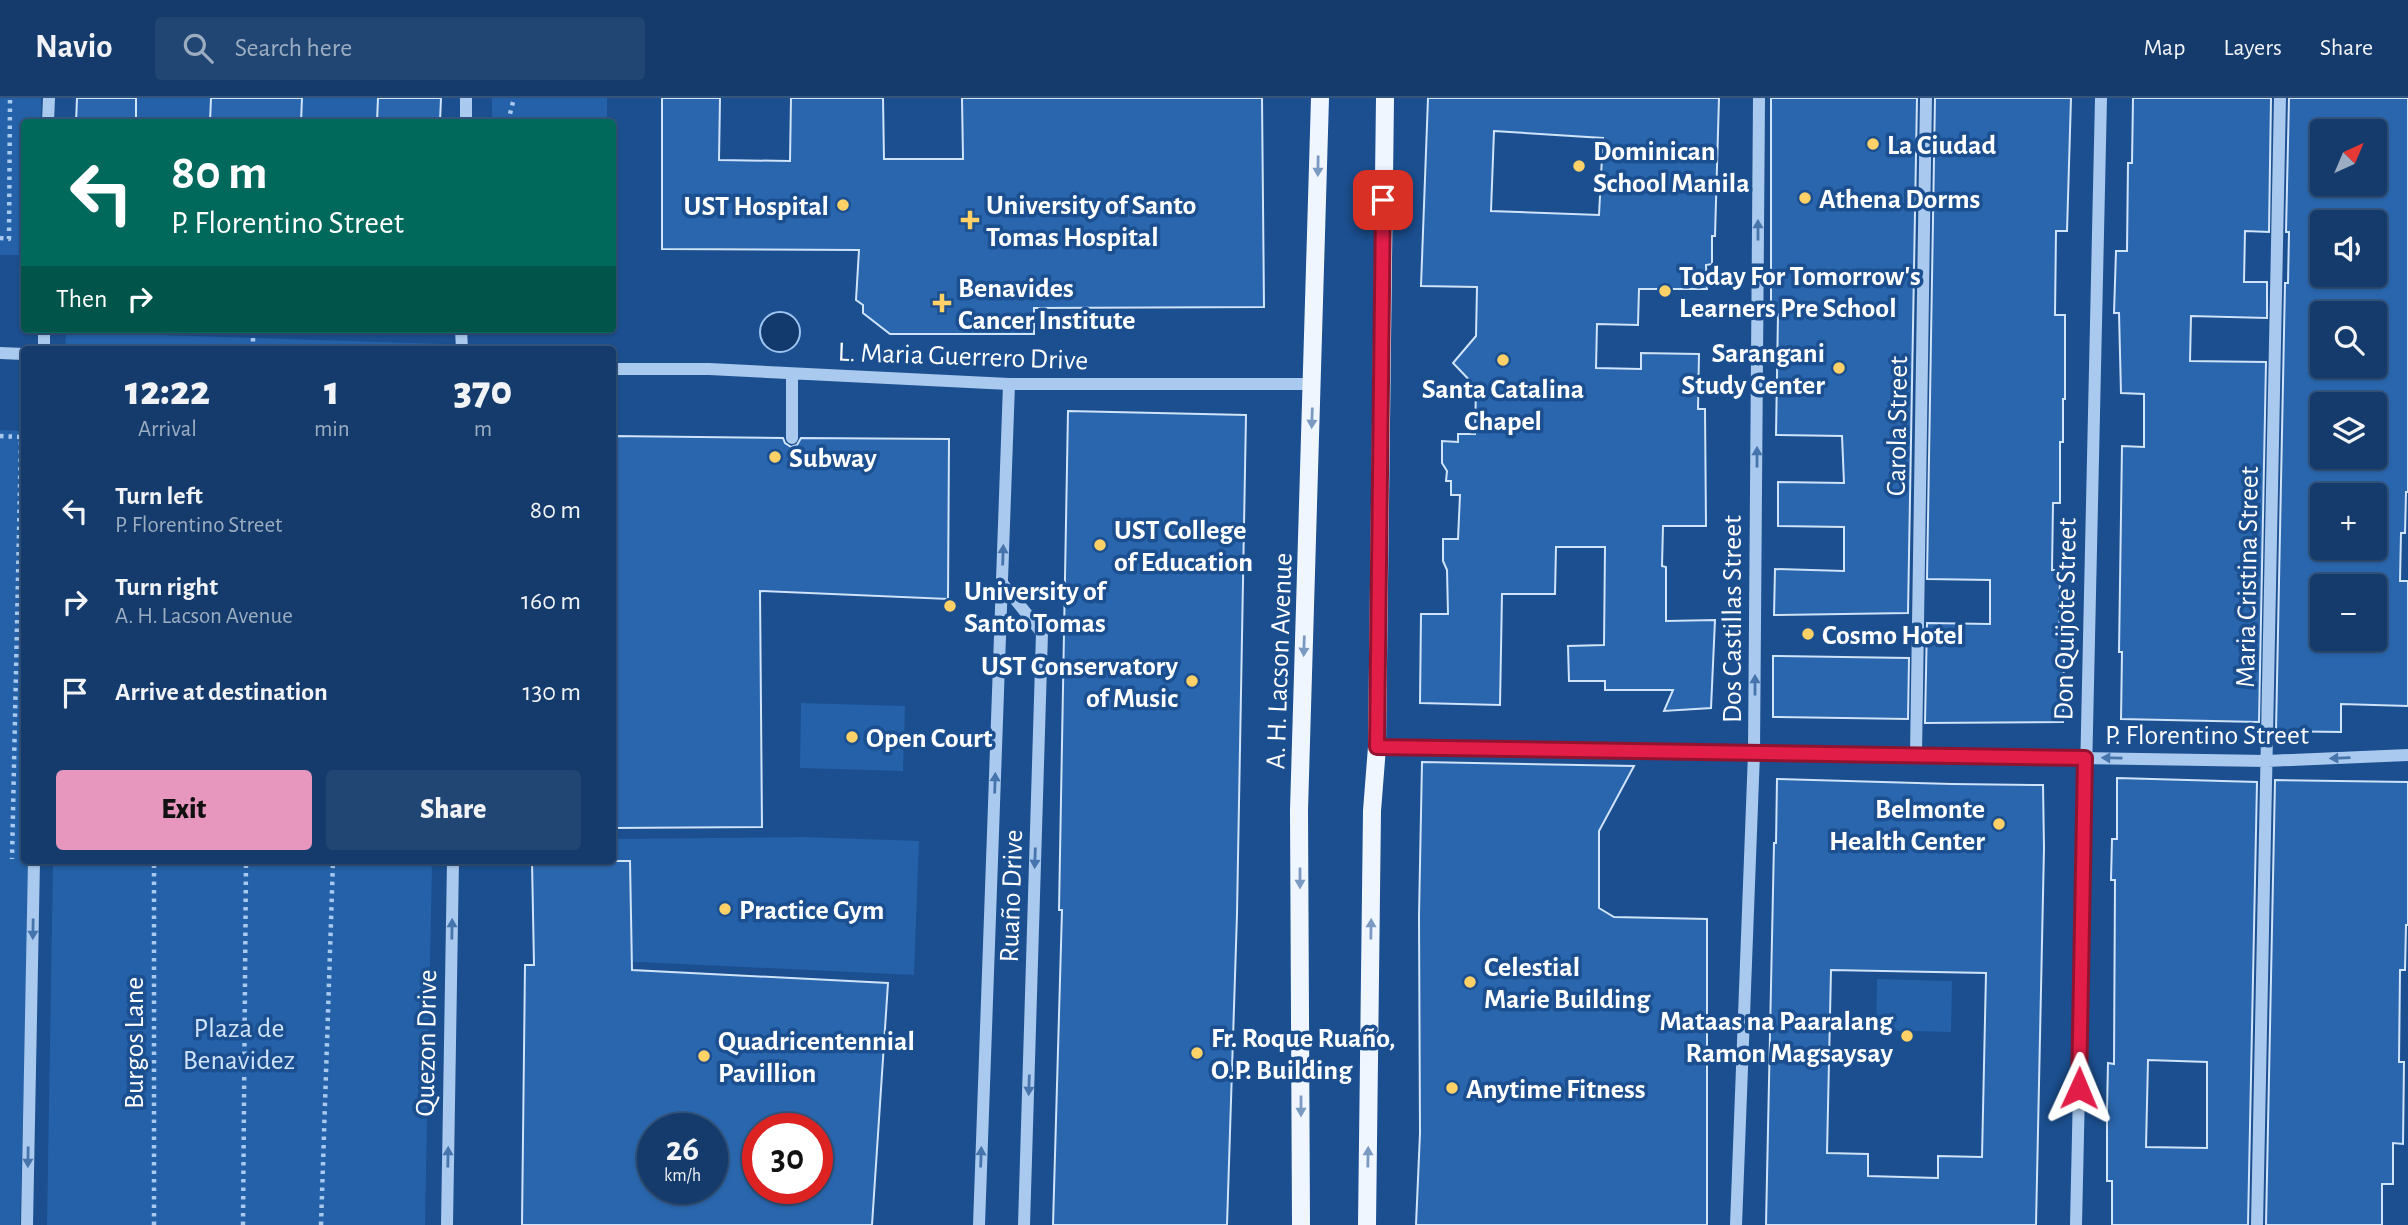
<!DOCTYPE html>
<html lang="en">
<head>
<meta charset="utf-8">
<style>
  body { margin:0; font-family:"Alegreya Sans",sans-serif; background:#214673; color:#f1f3f6; height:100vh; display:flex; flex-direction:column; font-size:26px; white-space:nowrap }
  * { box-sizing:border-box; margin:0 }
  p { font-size:23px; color:#9dadc1 }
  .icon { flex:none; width:38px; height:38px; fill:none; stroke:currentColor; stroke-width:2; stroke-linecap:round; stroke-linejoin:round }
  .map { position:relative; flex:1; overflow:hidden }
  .side { position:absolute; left:21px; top:248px; width:595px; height:518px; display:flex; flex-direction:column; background:#143b6b; border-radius:7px; box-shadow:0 2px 5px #0004,0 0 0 2px #33557e }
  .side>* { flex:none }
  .guide { position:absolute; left:21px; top:21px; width:595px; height:214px; border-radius:7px; box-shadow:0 2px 5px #0004,0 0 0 2px #33557e; background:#00695c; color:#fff; overflow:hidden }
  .needle { width:46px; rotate:44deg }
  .fabs { position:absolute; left:2310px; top:21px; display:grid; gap:14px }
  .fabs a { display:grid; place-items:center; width:77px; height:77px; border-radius:7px; background:#143b6b; box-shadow:0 2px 5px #0004,0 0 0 2px #33557e; font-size:35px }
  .speed { position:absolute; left:637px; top:1015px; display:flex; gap:14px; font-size:35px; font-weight:700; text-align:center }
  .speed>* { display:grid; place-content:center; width:91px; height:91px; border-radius:50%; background:#143b6b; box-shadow:0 2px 5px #0004,0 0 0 2px #33557e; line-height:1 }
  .speed small { font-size:18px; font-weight:400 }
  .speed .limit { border:10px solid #d22; background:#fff; color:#111 }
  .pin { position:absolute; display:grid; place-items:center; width:60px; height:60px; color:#fff; margin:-30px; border-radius:14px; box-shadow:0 4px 10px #0006 }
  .me { position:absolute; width:77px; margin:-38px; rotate:1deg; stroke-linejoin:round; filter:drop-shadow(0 0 5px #0008) }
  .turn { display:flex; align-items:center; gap:24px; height:147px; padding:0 35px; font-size:32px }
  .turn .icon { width:91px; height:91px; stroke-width:2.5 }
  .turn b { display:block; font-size:49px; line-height:60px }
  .then { display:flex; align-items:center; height:66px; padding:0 35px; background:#0003; gap:14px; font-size:26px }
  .eta { display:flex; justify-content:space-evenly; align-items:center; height:119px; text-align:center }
  .eta b { font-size:42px; font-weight:800; line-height:49px }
  .cta { display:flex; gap:14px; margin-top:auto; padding:14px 35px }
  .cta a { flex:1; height:80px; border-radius:7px; background:#e797bd; color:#111; font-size:28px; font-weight:800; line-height:80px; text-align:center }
  .cta a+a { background:#214673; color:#f1f3f6 }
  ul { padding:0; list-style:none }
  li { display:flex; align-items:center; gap:21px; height:91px; padding:0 35px }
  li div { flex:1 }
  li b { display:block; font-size:26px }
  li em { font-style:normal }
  header { display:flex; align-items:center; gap:42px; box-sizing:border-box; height:98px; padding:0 35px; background:#143b6b; border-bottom:2px solid #33557e }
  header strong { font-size:33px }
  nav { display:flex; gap:38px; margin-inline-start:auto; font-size:24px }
  .search { width:490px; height:63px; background:#214673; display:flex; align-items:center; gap:18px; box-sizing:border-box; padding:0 24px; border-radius:7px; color:#9dadc1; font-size:26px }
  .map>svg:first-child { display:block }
</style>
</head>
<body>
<header>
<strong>Navio</strong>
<div class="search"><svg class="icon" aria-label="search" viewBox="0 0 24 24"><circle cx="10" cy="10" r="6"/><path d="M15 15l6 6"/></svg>Search here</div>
<nav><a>Map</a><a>Layers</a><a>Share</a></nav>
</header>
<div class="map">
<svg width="2408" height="1127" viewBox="0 0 2408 1127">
  <rect width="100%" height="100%" fill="#1b4f8f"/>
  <path fill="#2461a8" d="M0,0H41V24H24V157H0Z
    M136,0H211L210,24H136Z
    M302,0H378L377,24H301Z
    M492,0H607V24H492Z
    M66,234L442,246V252H65Z
    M0,332L24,333V763H30L20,1127H0Z
    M801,605L905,608L903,673L800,670Z
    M805,739L919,743L914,877L534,859L532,763H612L613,741Z
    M53,763H432L425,1127H47Z
    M1877,881L1952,883L1951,934L1876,932Z"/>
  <path fill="#123a6d" stroke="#9cc4f0" stroke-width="2" d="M760 234a20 20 0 1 1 40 0a20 20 0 1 1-40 0Z"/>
  <path fill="#2a66ad" stroke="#cfe3fa" stroke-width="2" fill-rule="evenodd" d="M77,0H136V24H76Z
    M211,0H302L301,24H210Z
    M378,0H441L440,24H377Z
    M662,0H720L719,62L790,63L791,0H883L884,61H963L962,0H1262L1264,209L1034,210V236H890L863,215V207L856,202L859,152L662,151Z
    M1428,0H1719L1715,138H1712V166L1706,167L1707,191H1639L1638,227L1597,226L1596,270L1641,271V255L1699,256L1698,311H1705L1706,428H1663L1662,468L1666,469V523L1715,522L1711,610L1664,613L1673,592H1605V583H1569L1568,548L1604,547L1605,449H1556L1555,496H1502L1500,607L1420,605L1421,516H1448L1447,472L1443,463V441H1458L1460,397H1451V383H1446L1447,373L1442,365V343L1458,344V336H1475L1476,289L1453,265L1476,238L1477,189L1421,188ZM1494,33L1603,40L1599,117L1491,113Z
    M1771,0H1917L1908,515L1774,517L1775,471L1844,473V429L1778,428V384L1844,385L1842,338L1776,337L1778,216H1771Z
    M1935,0H2071L2067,133H2056L2055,217H2065V301H2063V344H2060V405H2053L2052,472H2060L2059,555H2064L2063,624L1925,625L1927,525L1990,526V482L1927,481Z
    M2133,0H2271L2269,134L2245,133L2244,184H2267V220L2191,218L2190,263L2266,264L2259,624L2121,621L2122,554H2119L2122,348L2144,349V296L2121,295L2119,215H2114L2116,153H2127L2128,65H2132Z
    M2289,0H2408V394H2406L2405,435H2401L2400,483H2408V608L2341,606V634L2276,633L2285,185H2288L2289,134H2286ZM2322,33H2375V86H2322ZM2322,124H2375V177H2322ZM2322,215H2375V268H2322ZM2322,306H2375V359H2322ZM2322,397H2375V450H2322ZM2322,488H2375V541H2322Z
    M1068,313L1246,317L1237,816L1227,1127H1053L1062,812H1059Z
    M612,338L783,340L785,345L791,349L797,347L801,340L949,341L948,501L760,493L762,729L612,730Z
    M1773,558L1909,560L1908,621L1773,619Z
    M1422,664L1634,668L1599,733V810L1614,819L1707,821V1127H1416L1420,1035L1419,818Z
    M2117,680L2257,684L2248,1127H2112V1083H2107V1012L2108,965L2114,966L2115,782H2111L2112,741H2117ZM2148,962L2207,964V1050L2146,1049Z
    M1777,681L1952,686L2043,687L2044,750L2036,1127H1766L1774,745H1776ZM1831,872L1986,875L1982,1059L1938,1058V1080L1868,1078V1056L1827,1055Z
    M2275,682L2408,684V827H2406L2405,872H2400L2399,964H2404L2403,1046L2393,1045V1086H2382V1127H2266Z
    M532,763H630L632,872L888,885L872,1127H522L525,867H534ZM653,1031H712V1090H653ZM758,1031H817V1090H758Z"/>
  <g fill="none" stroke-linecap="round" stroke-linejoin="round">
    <path stroke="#a9c9ee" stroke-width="4.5" stroke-dasharray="3.5 5" stroke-linecap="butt" d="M508,24L514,0
      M0,140L9,141L10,0
      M253,252V231
      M0,338L21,339L12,761
      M154,1127V763
      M243,1127L246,763
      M321,1127L333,763"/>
    <path stroke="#a9c9ee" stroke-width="12" d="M48,24L49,0
      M466,24V0
      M461,231L462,252
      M44,252V231
      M0,255L24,256
      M612,271H709L1009,286H1313
      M792,276V340
      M1002,485L1042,535L1024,1127
      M1377,649L2267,663L2408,657
      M1916,657L1926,0
      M27,1127L34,763
      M447,1127L453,763
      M979,1127L1009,286
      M1736,1127L1754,655L1759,0
      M2076,1127L2101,0
      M2257,1127L2280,0"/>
    <path stroke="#f0f6ff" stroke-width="18" d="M1301,1127L1299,712L1320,0
      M1367,1127L1372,713L1377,649L1385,0"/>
  </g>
  <defs><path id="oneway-solid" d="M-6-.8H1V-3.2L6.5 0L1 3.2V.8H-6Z" transform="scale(1.75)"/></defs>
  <g fill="#7b9ac1">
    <use href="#oneway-solid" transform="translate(1318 68) rotate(91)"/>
    <use href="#oneway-solid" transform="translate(1312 320) rotate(92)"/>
    <use href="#oneway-solid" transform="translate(1304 548) rotate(92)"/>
    <use href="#oneway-solid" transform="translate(1300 780) rotate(90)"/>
    <use href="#oneway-solid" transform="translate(1371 831) rotate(-89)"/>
    <use href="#oneway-solid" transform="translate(1301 1008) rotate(90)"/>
    <use href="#oneway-solid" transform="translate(1368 1059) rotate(-89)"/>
  </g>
  <g fill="#4674ac">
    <use href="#oneway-solid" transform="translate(1758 132) rotate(-90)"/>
    <use href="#oneway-solid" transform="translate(1757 359) rotate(-90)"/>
    <use href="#oneway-solid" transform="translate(1003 457) rotate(-88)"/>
    <use href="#oneway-solid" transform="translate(1755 587) rotate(-90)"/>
    <use href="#oneway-solid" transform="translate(2112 660) rotate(-179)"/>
    <use href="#oneway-solid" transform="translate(2340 660) rotate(178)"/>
    <use href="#oneway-solid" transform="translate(995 685) rotate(-88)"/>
    <use href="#oneway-solid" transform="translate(1035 760) rotate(92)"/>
    <use href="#oneway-solid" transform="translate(33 831) rotate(91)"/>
    <use href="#oneway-solid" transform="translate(452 831) rotate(-89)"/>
    <use href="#oneway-solid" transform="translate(1029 987) rotate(92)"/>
    <use href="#oneway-solid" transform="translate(28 1059) rotate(91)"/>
    <use href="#oneway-solid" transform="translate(448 1059) rotate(-89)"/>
    <use href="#oneway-solid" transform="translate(981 1059) rotate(-88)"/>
  </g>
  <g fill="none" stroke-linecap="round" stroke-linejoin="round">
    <defs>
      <path id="route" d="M1383,102L1377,649L2085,660L2079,990"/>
    </defs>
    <use href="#route" stroke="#92132f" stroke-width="18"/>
    <use href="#route" stroke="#e11d48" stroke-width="12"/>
  </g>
  <g fill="#ffd166" stroke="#1b4f8f" stroke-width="2.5">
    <circle cx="1873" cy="46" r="7"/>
    <circle cx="1579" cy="68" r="7"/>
    <circle cx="1805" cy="100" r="7"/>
    <circle cx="843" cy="107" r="7"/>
    <path d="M966.5 111.5h7v7h7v7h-7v7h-7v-7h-7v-7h7z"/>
    <circle cx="1665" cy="193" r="7"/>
    <path d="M938.5 194.5h7v7h7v7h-7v7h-7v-7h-7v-7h7z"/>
    <circle cx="1503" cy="262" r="7"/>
    <circle cx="1839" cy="270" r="7"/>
    <circle cx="775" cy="359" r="7"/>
    <circle cx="1100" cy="447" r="7"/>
    <circle cx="950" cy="508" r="7"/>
    <circle cx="1808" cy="536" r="7"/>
    <circle cx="1192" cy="583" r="7"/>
    <circle cx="852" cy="639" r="7"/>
    <circle cx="1999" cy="726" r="7"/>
    <circle cx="725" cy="811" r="7"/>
    <circle cx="1470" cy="884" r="7"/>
    <circle cx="1907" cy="938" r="7"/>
    <circle cx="1197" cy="955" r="7"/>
    <circle cx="704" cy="958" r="7"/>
    <circle cx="1452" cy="990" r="7"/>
  </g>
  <g text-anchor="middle" stroke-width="7" stroke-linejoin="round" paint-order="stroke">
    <g font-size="28" font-weight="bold" fill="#fff" stroke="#1b4f8f" text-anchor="start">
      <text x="1887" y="56">La Ciudad</text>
      <text x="1593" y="62">Dominican<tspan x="1593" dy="32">School Manila</tspan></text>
      <text x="1819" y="110">Athena Dorms</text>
      <text x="986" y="116">University of Santo<tspan x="986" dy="32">Tomas Hospital</tspan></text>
      <text x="829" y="117" text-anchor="end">UST Hospital</text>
      <text x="1679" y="187">Today For Tomorrow's<tspan x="1679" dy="32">Learners Pre School</tspan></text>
      <text x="958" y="199">Benavides<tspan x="958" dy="32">Cancer Institute</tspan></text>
      <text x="1825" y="264" text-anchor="end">Sarangani<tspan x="1825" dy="32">Study Center</tspan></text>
      <text x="1503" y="300" text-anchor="middle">Santa Catalina<tspan x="1503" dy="32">Chapel</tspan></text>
      <text x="789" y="369">Subway</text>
      <text x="1114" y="441">UST College<tspan x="1114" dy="32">of Education</tspan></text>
      <text x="964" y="502">University of<tspan x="964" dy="32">Santo Tomas</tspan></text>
      <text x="1822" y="546">Cosmo Hotel</text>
      <text x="1178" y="577" text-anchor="end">UST Conservatory<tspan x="1178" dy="32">of Music</tspan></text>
      <text x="866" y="649">Open Court</text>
      <text x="1985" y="720" text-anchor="end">Belmonte<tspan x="1985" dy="32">Health Center</tspan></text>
      <text x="739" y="821">Practice Gym</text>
      <text x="1484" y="878">Celestial<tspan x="1484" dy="32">Marie Building</tspan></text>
      <text x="1893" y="932" text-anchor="end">Mataas na Paaralang<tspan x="1893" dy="32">Ramon Magsaysay</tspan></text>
      <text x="1211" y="949">Fr. Roque Ruaño,<tspan x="1211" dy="32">O.P. Building</tspan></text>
      <text x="718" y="952">Quadricentennial<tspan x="718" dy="32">Pavillion</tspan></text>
      <text x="1466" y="1000">Anytime Fitness</text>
    </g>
    <g font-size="28" fill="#fff" stroke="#1b4f8f">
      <text transform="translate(963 257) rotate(2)" y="10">L. Maria Guerrero Drive</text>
      <text transform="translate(1896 328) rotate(-89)" y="10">Carola Street</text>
      <text transform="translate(2246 479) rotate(-89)" y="10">Maria Cristina Street</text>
      <text transform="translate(1731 521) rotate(-90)" y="10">Dos Castillas Street</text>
      <text transform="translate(2064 521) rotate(-89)" y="10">Don Quijote Street</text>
      <text transform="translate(1278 563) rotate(-88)" y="10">A. H. Lacson Avenue</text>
      <text x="2207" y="646">P. Florentino Street</text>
      <text transform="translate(1010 798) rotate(-88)" y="10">Ruaño Drive</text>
      <text transform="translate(133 945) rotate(-90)" y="10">Burgos Lane</text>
      <text transform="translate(425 945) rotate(-89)" y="10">Quezon Drive</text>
    </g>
    <g font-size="28" fill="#cfe3fa" stroke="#1b4f8f">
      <text x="239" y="939">Plaza de<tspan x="239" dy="32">Benavidez</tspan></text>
    </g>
  </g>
</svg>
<div class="fabs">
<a><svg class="needle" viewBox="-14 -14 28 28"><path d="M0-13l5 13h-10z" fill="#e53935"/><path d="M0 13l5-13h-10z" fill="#9dadc1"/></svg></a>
<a><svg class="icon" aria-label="sound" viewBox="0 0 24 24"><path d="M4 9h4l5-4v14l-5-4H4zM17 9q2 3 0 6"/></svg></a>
<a><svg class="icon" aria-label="search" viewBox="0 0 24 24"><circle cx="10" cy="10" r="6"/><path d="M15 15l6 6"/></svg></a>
<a><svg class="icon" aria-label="layers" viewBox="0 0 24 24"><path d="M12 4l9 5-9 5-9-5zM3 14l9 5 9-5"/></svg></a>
<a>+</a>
<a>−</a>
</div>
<div class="speed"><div>26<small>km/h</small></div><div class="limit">30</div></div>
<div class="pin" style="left:1383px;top:102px;background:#d93025"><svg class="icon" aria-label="arrive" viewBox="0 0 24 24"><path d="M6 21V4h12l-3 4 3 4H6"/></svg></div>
<svg class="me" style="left:2079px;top:990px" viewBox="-20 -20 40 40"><path d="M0-17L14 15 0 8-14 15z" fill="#e11d48" stroke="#fff" stroke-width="4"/></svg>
<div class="guide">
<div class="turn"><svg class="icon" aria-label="left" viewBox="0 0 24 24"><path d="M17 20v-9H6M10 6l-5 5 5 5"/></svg><div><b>80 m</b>P. Florentino Street</div></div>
<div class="then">Then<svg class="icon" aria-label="right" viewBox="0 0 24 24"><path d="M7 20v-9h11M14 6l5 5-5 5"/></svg></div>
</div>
<section class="side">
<div class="eta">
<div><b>12:22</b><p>Arrival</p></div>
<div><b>1</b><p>min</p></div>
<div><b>370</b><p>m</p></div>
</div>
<ul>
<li><svg class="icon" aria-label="left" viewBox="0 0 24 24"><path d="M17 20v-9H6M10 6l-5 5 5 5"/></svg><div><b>Turn left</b><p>P. Florentino Street</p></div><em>80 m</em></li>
<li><svg class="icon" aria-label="right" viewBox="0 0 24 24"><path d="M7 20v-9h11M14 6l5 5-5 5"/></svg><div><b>Turn right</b><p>A. H. Lacson Avenue</p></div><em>160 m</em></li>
<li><svg class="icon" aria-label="arrive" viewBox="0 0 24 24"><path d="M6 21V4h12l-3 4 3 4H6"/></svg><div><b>Arrive at destination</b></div><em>130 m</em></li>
</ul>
<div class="cta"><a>Exit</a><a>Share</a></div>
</section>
</div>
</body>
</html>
